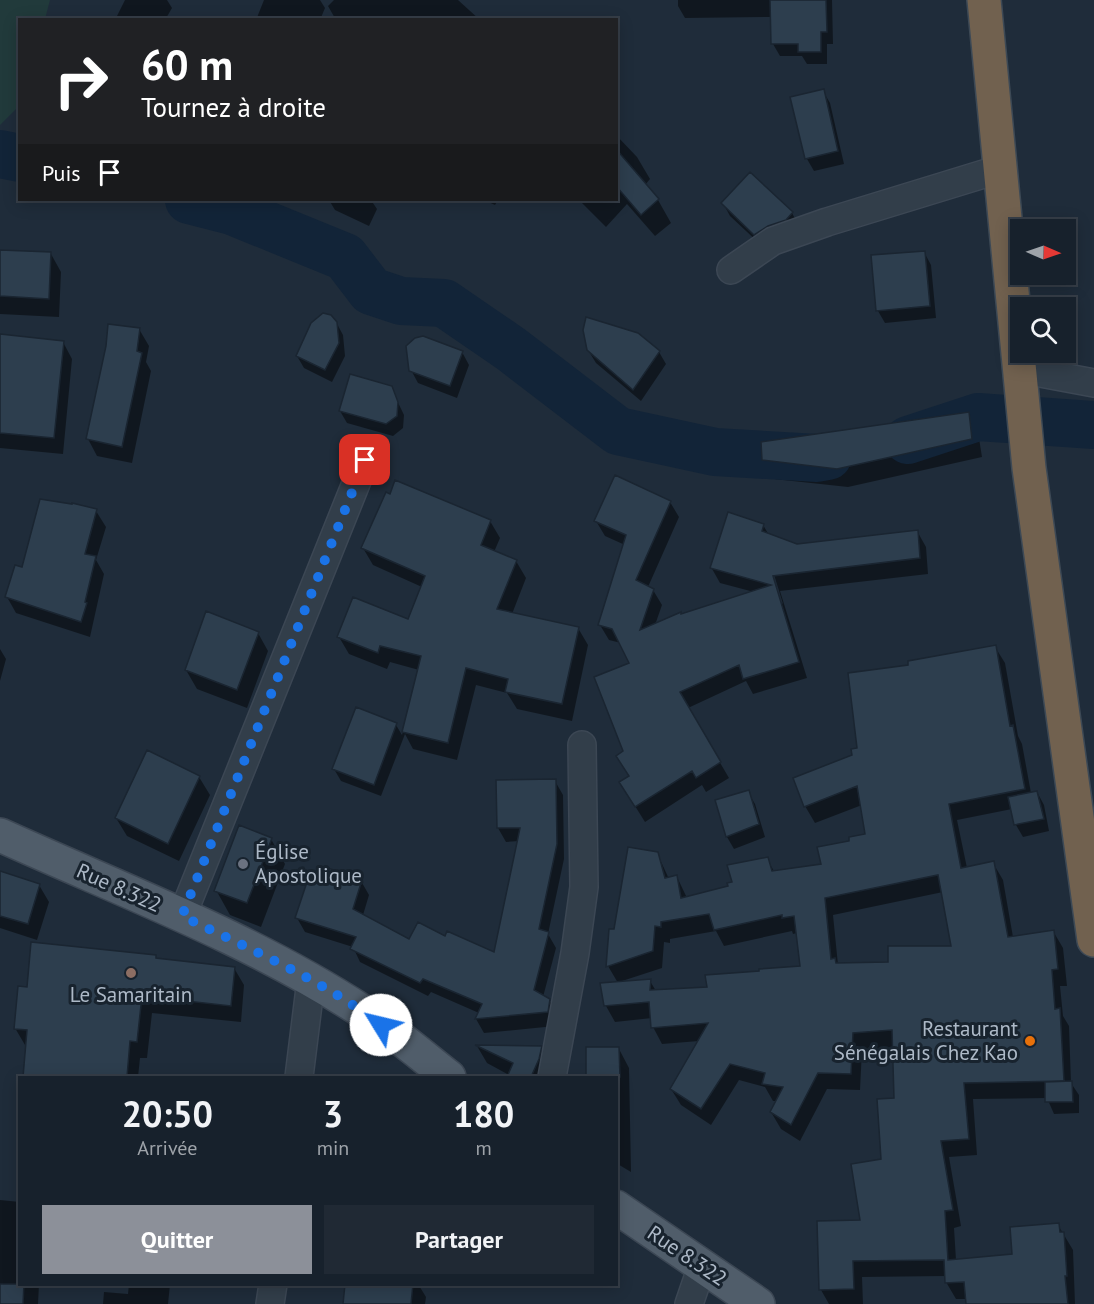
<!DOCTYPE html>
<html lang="fr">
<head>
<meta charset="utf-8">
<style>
  body { margin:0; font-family:"PT Sans",sans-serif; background:#202934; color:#f1f3f6; height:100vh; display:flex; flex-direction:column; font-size:22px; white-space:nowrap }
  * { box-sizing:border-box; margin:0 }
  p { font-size:20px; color:#9ea3a9 }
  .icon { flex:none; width:33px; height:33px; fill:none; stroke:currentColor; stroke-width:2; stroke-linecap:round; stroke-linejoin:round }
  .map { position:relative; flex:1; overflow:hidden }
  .side { position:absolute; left:18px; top:1076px; width:600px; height:210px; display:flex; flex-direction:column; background:#17212c; border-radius:0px; box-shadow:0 3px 15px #0003,0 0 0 2px #363e48 }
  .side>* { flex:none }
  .hud { position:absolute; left:18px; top:18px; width:600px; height:183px; border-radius:0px; box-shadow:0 3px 15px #0003,0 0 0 2px #363e48; background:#202124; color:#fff; overflow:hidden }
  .needle { width:39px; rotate:92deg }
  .fabs { position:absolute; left:1010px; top:219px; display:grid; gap:12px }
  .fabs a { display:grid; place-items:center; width:66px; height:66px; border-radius:0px; background:#17212c; box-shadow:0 3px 15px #0003,0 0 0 2px #363e48; font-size:30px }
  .pin { position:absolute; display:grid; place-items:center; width:51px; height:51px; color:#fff; margin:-26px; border-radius:12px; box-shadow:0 3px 9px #0006 }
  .me { position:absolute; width:66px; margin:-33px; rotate:306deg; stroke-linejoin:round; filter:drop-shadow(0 0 4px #0008) }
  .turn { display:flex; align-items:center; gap:21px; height:126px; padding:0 24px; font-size:27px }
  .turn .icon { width:78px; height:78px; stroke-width:2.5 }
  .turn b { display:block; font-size:42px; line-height:51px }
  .then { display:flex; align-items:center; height:57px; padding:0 24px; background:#0003; gap:12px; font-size:22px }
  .eta { display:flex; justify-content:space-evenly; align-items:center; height:102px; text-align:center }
  .eta b { font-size:36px; font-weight:700; line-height:42px }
  .action { display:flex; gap:12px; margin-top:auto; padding:12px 24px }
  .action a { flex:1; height:69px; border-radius:0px; background:#8c9099; color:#fff; font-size:24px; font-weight:700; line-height:69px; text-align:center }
  .action a+a { background:#202934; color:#f1f3f6 }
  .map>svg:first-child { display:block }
</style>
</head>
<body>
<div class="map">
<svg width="1094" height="1304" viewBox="0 0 1094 1304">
  <rect width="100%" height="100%" fill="#1f2c3a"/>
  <path fill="#213a3b" d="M0,0H50L45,19L20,20L19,106L0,125Z"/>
  <path fill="#0007" fill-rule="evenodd" d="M125,0H167L172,8L165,20H115Z
    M264,0H320L325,8L320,20H256Z
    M334,0H458L480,20H336L328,6Z
    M678,0H832L833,44H827V64H807L802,56H780L773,44L772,17L685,18L678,6Z
    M823,91L830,103L844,164L814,171L807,159Z
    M616,135L637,157L650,179L645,185L658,200L671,223L655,236L627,204L606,227L579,200H616Z
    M750,174L792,213L799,226L762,246L730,216L723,203Z
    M329,200H371L377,209L369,226L335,210Z
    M484,200H498L495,205Z
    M0,251L51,254L61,272L59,317L0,314Z
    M924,252L931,265L936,318L885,323L878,311Z
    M336,322L343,335L345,356L332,382L304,368L297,356Z
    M139,329L149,346L146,362L151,371L132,463L97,456L88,439Z
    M0,336L63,342L72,359L63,454L0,448Z
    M588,350L659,352L666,364L641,401L596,363Z
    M462,352L469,365L457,398L418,383L411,370Z
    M391,388L404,415L403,428L393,436L347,423L340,411Z
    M968,413L978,432L982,457L848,487L774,479L763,460Z
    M670,502L679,517L648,587L653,590L662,605L655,625L754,592L720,583L711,567L763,525L769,535L797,545L917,531L926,547L928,574L780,591L807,678L753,694L746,681L688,708L729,778L706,792L702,785L645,822L630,798V777L625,752L631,664L621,643L609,640L600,625L625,545L605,536L596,521ZM772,568L783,604L778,600L769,569Z
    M96,511L106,527L96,560L104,574L90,637L16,613L7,597L23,568Z
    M490,521L500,538L494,552L516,561L526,578L512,614L578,628L588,645L572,721L517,709L507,693L476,685L457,760L413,749L405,734L381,796L341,781L334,769L396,725L402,735L419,670L390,662L387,669L349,654L339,637L409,621L422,587L373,565L363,548Z
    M258,633L268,651L247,708L197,689L186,670Z
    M995,647L1005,663L1018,736L1022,744L1031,793L1037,792L1044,805L1049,831L1023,837L1016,825L1012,809L957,820L967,868L993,863L1003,880L1013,937L1053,931L1063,948L1067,986H1060L1063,1016L1069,1026L1071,1083L1079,1095V1113L1054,1114L1047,1098L973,1099L977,1155L949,1157L961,1226L954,1228L956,1260L1014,1256L1058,1225L1073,1250L1075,1304H967V1299H956L946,1282V1276L862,1277L863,1304H829L821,1290L862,1221L882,1160L896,1099L894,1047L862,1050L860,1090L827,1089L800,1141L781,1129L771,1112L777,1101H773L765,1087L739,1080L711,1125L681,1105L671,1089L699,1041L662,1044L653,1027L652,1018L615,1022L606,1006L618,983L608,966L611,930L615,931L657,853L669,879L677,877L687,898L729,887L767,859L775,873L822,865L851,842L867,835L862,805L815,823L805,806L859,750L910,667ZM943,892L953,948L889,963L838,965L833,915ZM716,931L724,946L792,931L793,934L797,933L802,968L708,988L656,991L650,981L619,982L662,968L664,942L670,943V939Z
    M0,649L6,659L0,681Z
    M199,777L210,795L179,861L127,836L116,818Z
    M555,781L563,795L564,859L548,934L556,948L543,997L549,1000L558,1014L555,1026L484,1033L476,1019L479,1013L431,992L428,996L360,962L353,947L305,932L297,918L361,881L369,895L363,915L410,941L446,938L495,954L519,841L506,842L498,828Z
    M748,792L755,804L765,837L734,849L727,837Z
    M271,839L285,864L261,927L230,915L216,890Z
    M0,873L39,885L49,902L37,940L0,928Z
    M155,957L157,960L234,968L244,985L241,1022L152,1013L147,1058H140L138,1077H41L44,1047L25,1045L15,1028L28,989Z
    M477,1046L541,1047L552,1066L549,1077H513L487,1063Z
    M619,1049L629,1068L631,1172L616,1163V1077H588Z
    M0,1200L20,1202V1284H39L38,1304H0Z
    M129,1284H170L168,1304H103L104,1292L128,1294Z
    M346,1284H418L426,1297L425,1304H345Z"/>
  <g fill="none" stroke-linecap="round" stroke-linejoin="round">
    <path stroke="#122438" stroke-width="48" d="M0,154L20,158
      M189,200L232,211L345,257L371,291L401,301L444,303L511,349L618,431L715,452L817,458L828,456
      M908,440L978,417L1094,425"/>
  </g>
  <path fill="#2d3e4e" stroke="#1a2531" stroke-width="1.5" fill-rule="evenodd" d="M770,0H826L827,32H821V52H798V44H771Z
    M824,89L838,151L805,159L790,97Z
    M616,149L659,199L641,215L616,186Z
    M750,172L793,212L786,220L768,226L754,235L721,203Z
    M0,250L51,252L49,299L0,296Z
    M925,251L930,306L876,311L871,255Z
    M323,313L331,315L337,322L339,343L325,370L296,356L311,323Z
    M586,317L638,333L660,351L633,390L587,350L583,330Z
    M108,324L140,328L137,351L142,353L122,447L86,439L106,346Z
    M0,334L64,341L54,438L0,433Z
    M423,336L463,351L450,386L409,371L406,346L415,338Z
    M350,374L392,386L398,402L397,416L386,424L339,411Z
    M969,412L972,439L837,469L762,460L761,442Z
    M615,475L671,501L636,580L654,589L640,630L681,612V614L771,585L710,568L728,512L764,524L762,531L797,544L918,530L920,558L773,576L799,662L743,679L739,665L680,692L721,762L696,778L692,771L635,807L619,782L629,776L616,756L623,751L594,677L629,663L612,629L598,625L626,535L594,521Z
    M395,480L491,520L481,545L517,560L497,609L579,627L562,704L505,692L508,679L466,668L448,743L402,732L421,656L380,646L378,653L337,637L353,597L408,619L425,576L361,548L386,492L390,494Z
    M40,499L72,504V503L97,509L85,554L96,556L85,602L87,603L81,622L5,597L15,565L22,567Z
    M206,611L259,632L237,690L185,670Z
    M996,645L1010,726L1013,725L1025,789L949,804L961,868L994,861L1008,937L1054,930L1058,969L1052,970L1055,1009L1060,1008L1064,1081L964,1083L969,1139L941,1141L953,1210L945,1211L948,1260L1012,1254L1010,1227L1059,1223L1060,1232H1064L1067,1276H1065L1068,1304H966L964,1282L945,1283L944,1260L853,1261L854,1289L819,1290L817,1221L860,1220L851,1164L881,1159L877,1099L894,1098L892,1030L853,1033L851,1074L818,1073L791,1125L770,1112L783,1087L762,1084L765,1073L730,1064L701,1109L670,1089L708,1023L651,1028L649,1002L604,1006L600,983L651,979L650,990L707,987L705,975L759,971V969L800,966L794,916L782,918V915L714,930L709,914L661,922V927L655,926L653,951L606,967L609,929H614L628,847L658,852L665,878L677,875L681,898L728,886L727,883L732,882L727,865L768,857L772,871L821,864L817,847L849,841V837L865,834L857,786L804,807L793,778L852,755L851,749L857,748L848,673L908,665V661ZM938,875L951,946H888V962L836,963L835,958L831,959L825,898Z
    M356,707L397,723L374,785L332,769Z
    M147,750L200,776L168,844L115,818Z
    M556,779L557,844L539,929L549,932L534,990L550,999L548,1012L475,1019L482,1004L423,979L420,983L350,949L356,937L295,918L310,873L318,876L320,871L323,873L325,867L362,880L353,909L409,939L418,922L445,936L447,931L494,952L520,828H497L496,780Z
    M749,790L759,824L726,837L715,800Z
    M1037,791L1044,819L1014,825L1008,797Z
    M239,825L272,838L247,903L214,891Z
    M0,871L40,884L28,924L0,916Z
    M31,942L156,955V958L235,967L231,1006L142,996L137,1042L130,1041L127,1077H23L27,1030L14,1029L18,986L27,987Z
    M475,1045L542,1046L539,1059L531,1077H507L513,1063Z
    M586,1047H619L620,1077H586Z
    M1072,1081L1073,1102H1045V1082Z
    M0,1284H24L23,1304H0Z
    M345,1284H413L411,1304H343Z"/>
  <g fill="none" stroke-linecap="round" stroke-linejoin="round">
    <defs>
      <path id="minor" d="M731,270L773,241L827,222L1000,169
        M1019,369L1094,383
        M182,916L365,461
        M299,1077L311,980
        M552,1077L575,953L584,887L582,745
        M270,1304L273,1284
        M689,1304L702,1266"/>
      <path id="major" d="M0,835C121,890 250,938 362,1011C392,1030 421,1055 449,1077
        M616,1207L758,1304"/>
      <path id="highway" d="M984,0L1029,468L1094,940"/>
    </defs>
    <use href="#minor" stroke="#3c4754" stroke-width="30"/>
    <use href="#major" stroke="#3c4754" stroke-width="36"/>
    <use href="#highway" stroke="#3d4955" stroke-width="36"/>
    <use href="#minor" stroke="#323e4a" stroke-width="27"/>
    <use href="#major" stroke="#505d6a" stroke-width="33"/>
    <use href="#highway" stroke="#71614f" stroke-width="33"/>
  </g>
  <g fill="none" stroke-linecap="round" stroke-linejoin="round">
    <path stroke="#1a73e8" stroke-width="10" stroke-dasharray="0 18" d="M365,460L182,916C249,949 321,979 381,1025"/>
  </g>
  <circle fill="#6b7280" stroke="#18232e" stroke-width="2" cx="243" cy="864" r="6"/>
  <circle fill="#8d6e63" stroke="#18232e" stroke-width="2" cx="131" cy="973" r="6"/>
  <circle fill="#e8710a" stroke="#18232e" stroke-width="2" cx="1030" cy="1041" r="6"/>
  <g text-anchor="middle" stroke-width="6" stroke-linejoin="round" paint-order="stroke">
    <g font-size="21" fill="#adb9c7" stroke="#18232e" text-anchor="start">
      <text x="255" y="859">Église<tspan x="255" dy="24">Apostolique</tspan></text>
      <text x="131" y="1002" text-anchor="middle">Le Samaritain</text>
      <text x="1018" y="1036" text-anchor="end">Restaurant<tspan x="1018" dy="24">Sénégalais Chez Kao</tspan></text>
    </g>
    <g font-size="21" fill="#adb9c7" stroke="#18232e">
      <text transform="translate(119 888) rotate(24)" y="7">Rue 8.322</text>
      <text transform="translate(687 1256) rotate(34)" y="7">Rue 8.322</text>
    </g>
  </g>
</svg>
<div class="fabs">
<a><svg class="needle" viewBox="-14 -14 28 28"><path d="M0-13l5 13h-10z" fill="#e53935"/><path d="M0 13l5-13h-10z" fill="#9ea3a9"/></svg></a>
<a><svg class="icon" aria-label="search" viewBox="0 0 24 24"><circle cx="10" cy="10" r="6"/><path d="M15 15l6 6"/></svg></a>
</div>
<div class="pin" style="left:365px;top:460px;background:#d93025"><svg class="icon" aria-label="arrive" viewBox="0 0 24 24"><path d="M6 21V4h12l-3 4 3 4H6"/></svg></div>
<svg class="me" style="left:381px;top:1025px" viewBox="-20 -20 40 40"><circle r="19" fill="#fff"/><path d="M0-13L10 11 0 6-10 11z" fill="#1a73e8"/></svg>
<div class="hud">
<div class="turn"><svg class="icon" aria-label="right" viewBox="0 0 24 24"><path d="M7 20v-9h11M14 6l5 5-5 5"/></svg><div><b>60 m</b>Tournez à droite</div></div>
<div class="then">Puis<svg class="icon" aria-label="arrive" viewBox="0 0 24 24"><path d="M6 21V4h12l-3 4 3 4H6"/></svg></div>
</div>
<section class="side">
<div class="eta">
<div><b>20:50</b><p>Arrivée</p></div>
<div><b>3</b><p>min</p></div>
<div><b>180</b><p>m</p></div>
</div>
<div class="action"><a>Quitter</a><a>Partager</a></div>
</section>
</div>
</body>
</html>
